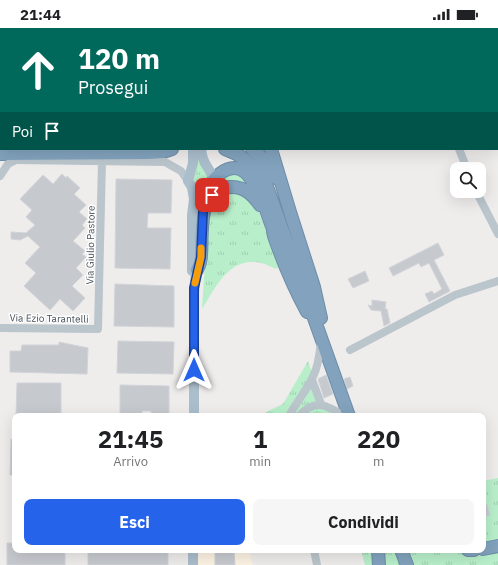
<!DOCTYPE html>
<html lang="it">
<head>
<meta charset="utf-8">
<style>
  body { margin:0; font-family:"IBM Plex Sans",sans-serif; background:#f6f6f6; color:#202124; height:100vh; display:flex; flex-direction:column; font-size:15px; white-space:nowrap }
  * { box-sizing:border-box; margin:0 }
  p { font-size:13px; color:#757577 }
  .icon { flex:none; width:22px; height:22px; fill:none; stroke:currentColor; stroke-width:2; stroke-linecap:round; stroke-linejoin:round }
  .map { position:relative; flex:1; overflow:hidden }
  .panel { position:absolute; left:12px; top:385px; width:474px; height:140px; display:flex; flex-direction:column; background:#fff; border-radius:8px; box-shadow:0 4px 16px #0002 }
  .panel>* { flex:none }
  .top-card { position:absolute; left:0px; top:0px; width:498px; height:122px; box-shadow:0 4px 16px #0002; background:#00695c; color:#fff; overflow:hidden }
  .fabs { position:absolute; left:450px; top:134px; display:grid; gap:8px }
  .fabs a { display:grid; place-items:center; width:36px; height:36px; border-radius:8px; background:#fff; box-shadow:0 4px 16px #0002; font-size:20px }
  .pin { position:absolute; display:grid; place-items:center; width:34px; height:34px; color:#fff; margin:-17px; border-radius:8px; box-shadow:0 2px 6px #0006 }
  .me { position:absolute; width:44px; margin:-22px; rotate:0deg; stroke-linejoin:round; filter:drop-shadow(0 0 3px #0008) }
  .turn { display:flex; align-items:center; gap:14px; height:84px; padding:0 12px; font-size:18px }
  .turn .icon { width:52px; height:52px; stroke-width:2.5 }
  .turn b { display:block; font-size:28px; line-height:34px }
  .then { display:flex; align-items:center; height:38px; padding:0 12px; background:#0003; gap:8px; font-size:15px }
  .eta { display:flex; justify-content:space-evenly; align-items:center; height:68px; text-align:center }
  .eta b { font-size:24px; font-weight:800; line-height:28px }
  .button { display:flex; gap:8px; margin-top:auto; padding:8px 12px }
  .button a { flex:1; height:46px; border-radius:8px; background:#2563eb; color:#fff; font-size:16px; font-weight:800; line-height:46px; text-align:center }
  .button a+a { background:#f6f6f6; color:#202124 }
  .status { display:flex; justify-content:space-between; align-items:center; height:28px; padding:0 20px; background:#fff; direction:ltr }
  .status svg { height:11px; fill:currentColor }
  .map>svg:first-child { display:block }
</style>
</head>
<body>
<div class="status"><b>21:44</b><svg viewBox="0 0 49 12"><path d="M0 12V9h3v3zM5 12V6h3v6zM10 12V3h3v9zM15 12V0h3v12zM26 1h20v11H26zM47 4h2v5h-2z"/></svg></div>
<div class="map">
<svg width="498" height="537" viewBox="0 0 498 537">
  <defs>
    <pattern id="grass-tufts" width="24" height="20" patternUnits="userSpaceOnUse"><rect width="24" height="20" fill="#b8efca"/><path d="M3 7l-1-3M5 7V3M7 7l1-3M15 17l-1-3M17 17v-4M19 17l1-3" fill="none" stroke="#9fcfb0"/></pattern>
  </defs>
  <rect width="100%" height="100%" fill="#efecec"/>
  <path fill="#fcf3e3" d="M198,522H249L253,537H197Z"/>
  <path fill="url(#grass-tufts)" d="M198,129L209,147V155L198,159C198,158 194,154 194,153C193,152 198,134 198,129Z
    M229,145L243,147L252,160H216L224,149Z
    M229,165H240L257,179L280,239L276,241C271,239 266,236 261,235C229,228 216,259 202,281L208,186C212,175 218,170 229,165Z
    M308,333L321,372L345,388H264L266,384L283,376Z
    M498,450V537H365L361,522H483V453Z"/>
  <path fill="#c6cacf" stroke="#d0d3d8" d="M62,146L66,150L67,148L80,160L74,166L86,177L79,184L87,191L82,197L85,200L73,213L85,223L82,226L86,229L76,240L83,247L72,258L85,270L73,283L60,271L50,282L24,258L36,245L25,235L40,219L28,208L20,212L11,211V204L26,205L35,197L26,189L32,182L20,171L43,147L53,156Z
    M116,151L172,152L171,185H148L147,200H171L170,241L115,240Z
    M438,215L444,227L434,232L450,263L429,274L425,266L432,263L434,266L442,261L429,235L421,239L419,235L393,248L389,240Z
    M365,243L369,253L353,260L348,251Z
    M115,256L174,258V299L114,298Z
    M372,272L386,274L385,281H387L390,295L384,298L381,283L371,282L368,277L372,278Z
    M118,313L174,314L173,346L117,345Z
    M59,314L88,320L87,346L10,344V323H21L22,317H59Z
    M326,347L333,366L324,370L318,351Z
    M350,349L353,358L347,361L344,351Z
    M17,355H61V388H16Z
    M120,357L169,358V388H151V383H142V388H120Z
    M11,411H15V447H10Z
    M487,476L490,487L483,489V478Z
    M7,515H15V522H65V537H7Z
    M88,522H168V537H88Z
    M215,522H232L234,523L235,537H215Z"/>
  <g fill="none" stroke-linecap="round" stroke-linejoin="round">
    <defs>
      <path id="highway" d="M221,0L222,1
        M0,109H1
        M225,121C243,127 255,138 265,153L349,388
        M252,121L263,131L276,150
        M271,121L290,184L314,259L321,290
        M0,126L148,125L163,124L172,121
        M213,153C221,143 233,135 245,144C255,152 267,183 271,196C273,199 273,204 274,208C283,234 294,260 307,284
        M197,242C199,238 201,232 201,227C203,204 196,159 232,159C245,159 253,167 260,177
        M483,521L498,518
        M378,522L379,537
        M401,522L407,537
        M468,522H474"/>
    </defs>
    <use href="#highway" stroke="#6d8da8" stroke-width="14"/>
    <path stroke="#bac5cc" stroke-width="8" d="M417,0L418,1
      M337,1V0
      M0,82L1,84
      M459,121L467,141
      M18,132L165,134L181,143L188,153
      M0,148L8,136L16,132
      M476,163L498,206
      M0,300L98,301L102,133
      M350,322L455,267L498,253
      M312,352L321,376
      M289,388C297,372 311,358 316,341C319,332 320,322 321,313
      M299,388C315,370 327,377 344,388
      M314,522L317,537"/>
    <path stroke="#abbecc" stroke-width="10" d="M197,0V1
      M193,121V135L188,153C190,156 192,160 196,162C200,163 205,162 209,160C221,153 207,141 204,133C202,129 202,125 201,121
      M198,190L200,176L208,161
      M192,243V187L194,171L192,160
      M194,388V265L197,234
      M193,537V522"/>
    <use href="#highway" stroke="#82a2bd" stroke-width="12"/>
  </g>
  <g fill="none" stroke-linecap="round" stroke-linejoin="round">
    <defs>
      <path id="route" d="M194,342V260L201,229L203,183L207,174L212,167"/>
    </defs>
    <use href="#route" stroke="#184099" stroke-width="10"/>
    <use href="#route" stroke="#2563eb" stroke-width="7"/>
    <path stroke="#f59e0b" stroke-width="7" d="M195,255L201,229V220"/>
  </g>
  <g text-anchor="middle" stroke-width="3" stroke-linejoin="round" paint-order="stroke">
    <g font-size="10" fill="#44515a" stroke="#fff">
      <text transform="translate(90 217) rotate(-89)" y="4">Via Giulio Pastore</text>
      <text transform="translate(49 290) rotate(1)" y="4">Via Ezio Tarantelli</text>
    </g>
  </g>
</svg>
<div class="fabs">
<a><svg class="icon" aria-label="search" viewBox="0 0 24 24"><circle cx="10" cy="10" r="6"/><path d="M15 15l6 6"/></svg></a>
</div>
<div class="pin" style="left:212px;top:167px;background:#d93025"><svg class="icon" aria-label="arrive" viewBox="0 0 24 24"><path d="M6 21V4h12l-3 4 3 4H6"/></svg></div>
<svg class="me" style="left:194px;top:342px" viewBox="-20 -20 40 40"><path d="M0-17L14 15 0 8-14 15z" fill="#2563eb" stroke="#fff" stroke-width="4"/></svg>
<div class="top-card">
<div class="turn"><svg class="icon" aria-label="ahead" viewBox="0 0 24 24"><path d="M12 20V5M6 11l6-6 6 6"/></svg><div><b>120 m</b>Prosegui</div></div>
<div class="then">Poi<svg class="icon" aria-label="arrive" viewBox="0 0 24 24"><path d="M6 21V4h12l-3 4 3 4H6"/></svg></div>
</div>
<section class="panel">
<div class="eta">
<div><b>21:45</b><p>Arrivo</p></div>
<div><b>1</b><p>min</p></div>
<div><b>220</b><p>m</p></div>
</div>
<div class="button"><a>Esci</a><a>Condividi</a></div>
</section>
</div>
</body>
</html>
